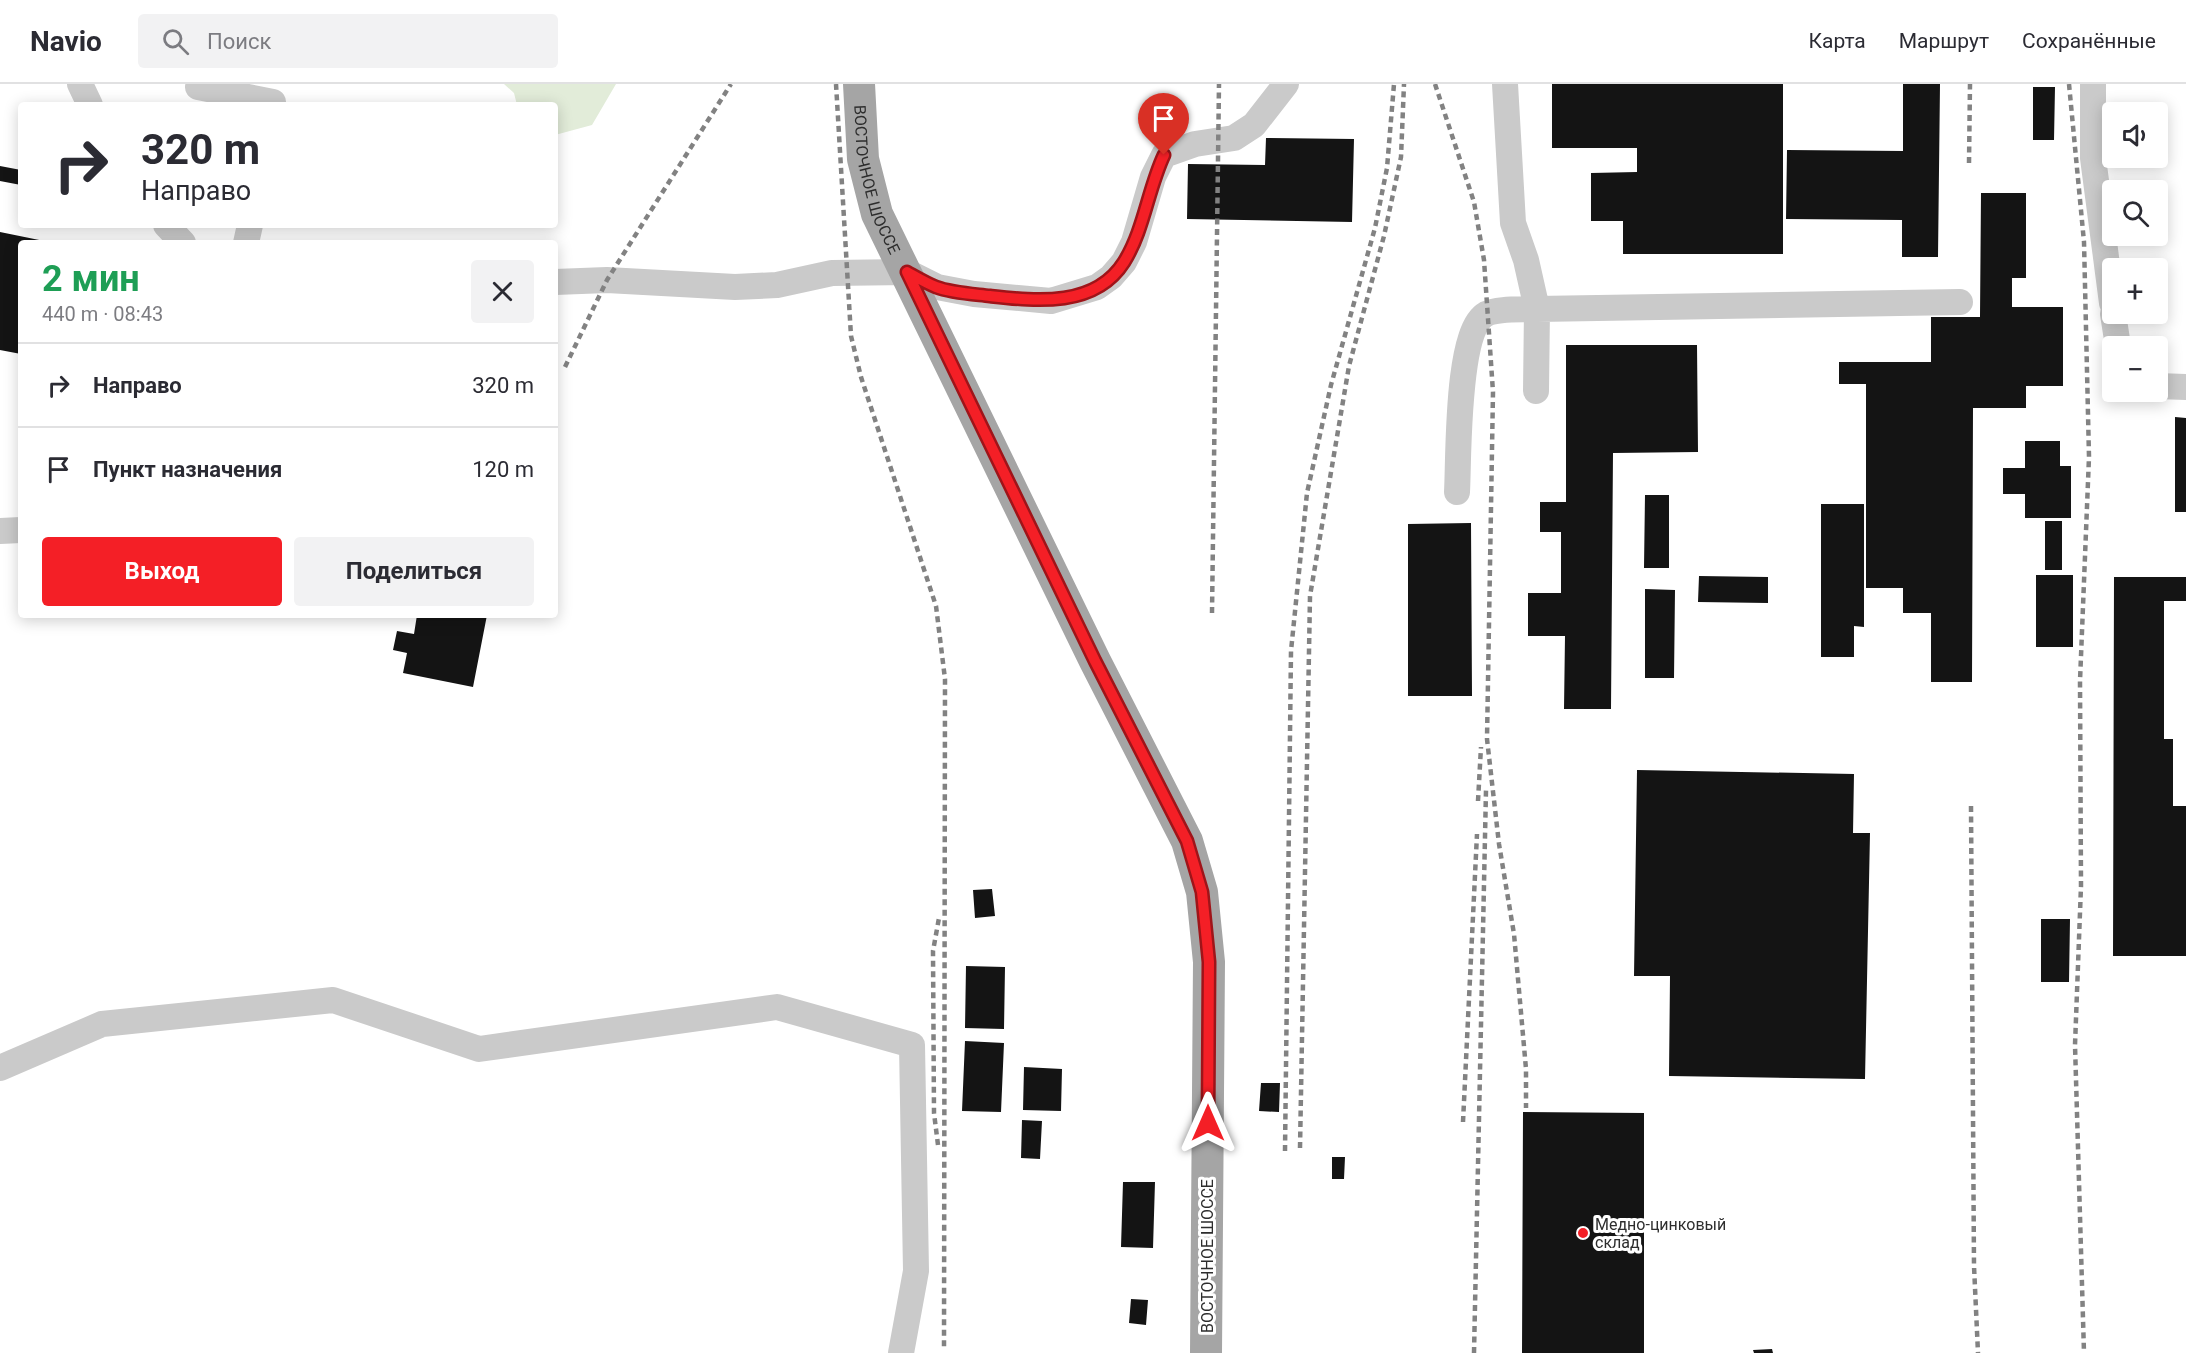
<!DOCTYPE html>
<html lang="ru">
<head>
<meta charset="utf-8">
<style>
  body { margin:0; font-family:Roboto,sans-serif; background:#f2f2f3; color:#2b2b33; height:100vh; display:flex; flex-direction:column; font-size:22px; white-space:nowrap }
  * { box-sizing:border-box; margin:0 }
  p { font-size:20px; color:#7c7c81 }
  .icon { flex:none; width:33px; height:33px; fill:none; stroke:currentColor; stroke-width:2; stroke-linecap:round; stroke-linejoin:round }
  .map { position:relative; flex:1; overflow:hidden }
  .sheet { position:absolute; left:18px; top:156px; width:540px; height:378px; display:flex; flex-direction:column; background:#fff; border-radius:6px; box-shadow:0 3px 15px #0003 }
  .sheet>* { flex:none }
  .hud { position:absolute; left:18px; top:18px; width:540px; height:126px; border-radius:6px; box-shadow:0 3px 15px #0003; background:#fff; color:#2b2b33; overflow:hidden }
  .buttons { position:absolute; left:2102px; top:18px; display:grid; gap:12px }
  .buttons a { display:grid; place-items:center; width:66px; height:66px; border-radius:6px; background:#fff; box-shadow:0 3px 15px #0003; font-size:30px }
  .pin { position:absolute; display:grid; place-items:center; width:51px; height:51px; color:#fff; margin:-62px -26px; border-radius:50% 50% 50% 0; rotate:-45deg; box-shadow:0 0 6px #0007 }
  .pin .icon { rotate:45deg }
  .me { position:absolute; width:66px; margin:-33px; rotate:0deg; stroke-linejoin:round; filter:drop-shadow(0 0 4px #0008) }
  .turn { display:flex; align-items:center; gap:21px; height:126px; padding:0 24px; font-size:27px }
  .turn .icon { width:78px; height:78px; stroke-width:2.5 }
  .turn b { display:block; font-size:42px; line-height:51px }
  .round { display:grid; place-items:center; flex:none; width:63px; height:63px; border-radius:6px; background:#f2f2f3 }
  .headline { display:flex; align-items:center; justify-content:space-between; height:102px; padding:0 24px }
  h1 { font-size:36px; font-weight:700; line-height:45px; color:#1e9e55 }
  .primary-button { display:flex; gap:12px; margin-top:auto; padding:12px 24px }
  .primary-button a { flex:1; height:69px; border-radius:6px; background:#f41f26; color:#fff; font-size:24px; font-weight:700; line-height:69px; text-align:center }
  .primary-button a+a { background:#f2f2f3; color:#2b2b33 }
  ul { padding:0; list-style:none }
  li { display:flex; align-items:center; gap:18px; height:84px; padding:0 24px; border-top:2px solid #e1e1e2 }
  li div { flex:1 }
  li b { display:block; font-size:22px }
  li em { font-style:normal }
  header { display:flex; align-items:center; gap:36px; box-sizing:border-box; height:84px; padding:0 30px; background:#fff; border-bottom:2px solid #e1e1e2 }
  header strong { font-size:28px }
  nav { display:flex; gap:33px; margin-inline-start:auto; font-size:21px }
  .search { width:420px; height:54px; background:#f2f2f3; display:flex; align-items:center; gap:15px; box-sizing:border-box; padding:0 21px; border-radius:6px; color:#7c7c81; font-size:22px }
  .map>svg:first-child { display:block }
</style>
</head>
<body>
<header>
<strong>Navio</strong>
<div class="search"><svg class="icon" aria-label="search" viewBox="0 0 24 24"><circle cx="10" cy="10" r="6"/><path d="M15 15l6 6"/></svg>Поиск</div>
<nav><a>Карта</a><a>Маршрут</a><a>Сохранённые</a></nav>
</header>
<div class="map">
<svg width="2186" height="1269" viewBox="0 0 2186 1269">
  <rect width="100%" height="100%" fill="#fff"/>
  <path fill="#e2ecd9" d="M504,0H616L592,41L555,51V21H517L514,9Z"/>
  <path fill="#141414" d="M1552,0H1783V170H1623V137H1591V89L1637,88V64H1552Z
    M1903,0H1940L1938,173H1902V136L1786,135L1787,66L1903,67Z
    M2033,3H2055L2054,56H2033Z
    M1266,54L1354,55L1352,138L1187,135L1188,80L1265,81Z
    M0,82L21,86V101L0,97Z
    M1981,109H2026V194H2012V223H2063V302H2026V324H1973L1972,598H1931V529H1903V504H1866V300H1839V278H1931V233H1980Z
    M0,148L49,158L21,159V270L0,266Z
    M1566,261H1697L1698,368L1613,369L1611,625H1564L1565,552H1528V509H1561V448H1540V418H1566Z
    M2175,333L2186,334V428H2175Z
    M2025,357H2060V382H2071V434H2025V410H2003V384H2025Z
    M1645,411H1669V484H1644Z
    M1821,420H1864V543L1854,542V573H1821Z
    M2045,437H2062V486H2045Z
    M1471,439L1472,612H1408V440Z
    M2036,491H2073V563H2036Z
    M1699,492L1768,493V519L1698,518Z
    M2114,493H2186V517H2164V655H2173V722H2186V872H2113Z
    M1645,505L1675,506L1674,594H1645Z
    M417,531H487L473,603L403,589L407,569L393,566L397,547L414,550Z
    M1637,686L1854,690L1853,749H1870L1865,995L1669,992L1670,892H1634Z
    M992,805L995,832L975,834L973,806Z
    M2041,835H2070L2069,898H2041Z
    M966,882L1005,883L1004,945L965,944Z
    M965,957L1004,959L1001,1028L962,1027Z
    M1024,983L1062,985L1061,1027L1023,1026Z
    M1261,999H1280L1279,1028L1259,1027Z
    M1523,1028L1644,1029V1269H1522Z
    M1022,1036L1042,1037L1040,1075L1021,1074Z
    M1332,1073H1345L1344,1095H1332Z
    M1123,1098H1155L1153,1164L1121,1163Z
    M1131,1215L1148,1216L1146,1241L1129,1239Z
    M1772,1265L1773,1269H1754L1753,1266Z"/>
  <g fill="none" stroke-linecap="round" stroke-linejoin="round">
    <path stroke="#cacaca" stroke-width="26" d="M80,0L90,21
      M1505,0L1513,139L1526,176L1537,225L1536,307
      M2093,0V74L2112,219
      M198,3L273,18
      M166,141L183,159
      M246,159L250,141
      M555,198L607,196L735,203L777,201L832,189L907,188L937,203L974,210L1051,217L1097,203L1111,193L1124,178L1134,158L1153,93L1164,71L1195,60L1234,54L1254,41L1286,0
      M2113,230L2118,262
      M2157,302L2186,303
      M1457,408C1459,373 1456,247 1486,230C1498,224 1523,226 1537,225L1960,218
      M0,447L21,446
      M0,984L102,940L333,916L479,965L777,923L912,961L916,1187L901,1269"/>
    <path stroke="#a5a5a5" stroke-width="32" id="s1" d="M859,0L863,75L877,130L1095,577L1187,757L1202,808L1209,878L1206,1269"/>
    <path stroke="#828282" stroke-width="4.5" stroke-dasharray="6 4.5" stroke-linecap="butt" d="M836,0L851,252L861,293L936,522L945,595L944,1266
      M1435,0L1474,118L1484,176L1493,308L1487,655L1499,760L1514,850L1526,985V1024
      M2069,0L2084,158L2089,373L2080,597L2081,802L2075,961L2084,1269
      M1969,79L1970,0
      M565,283L607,196L731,0
      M1212,529L1219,0
      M1478,717L1481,663
      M1971,722L1974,1182L1978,1269
      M1463,1038L1477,750
      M938,1061L934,1029L933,867L939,834
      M1300,1064L1310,512L1349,282L1384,152L1401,73L1404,0
      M1285,1067L1291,567L1307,409L1331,301L1375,144L1387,84L1394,0
      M1474,1269L1486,706"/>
  </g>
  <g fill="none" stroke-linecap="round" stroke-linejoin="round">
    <defs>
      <path id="route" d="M1164,71C1148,105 1144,146 1124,178C1095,224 1036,217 990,212C973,210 952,209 936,203C926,199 916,193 907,188L1095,577L1187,757L1202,808L1209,878L1208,1039"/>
    </defs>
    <use href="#route" stroke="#9f1419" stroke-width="15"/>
    <use href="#route" stroke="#f41f26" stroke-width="10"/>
  </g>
  <circle fill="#f41f26" stroke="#fff" stroke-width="2" cx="1583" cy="1149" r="6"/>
  <g text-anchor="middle" stroke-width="6" stroke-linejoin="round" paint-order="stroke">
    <g font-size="16" fill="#2d2d2d" stroke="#fff">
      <text dy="6" stroke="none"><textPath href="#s1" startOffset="98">ВОСТОЧНОЕ ШОССЕ</textPath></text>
      <text transform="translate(1207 1172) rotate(-90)" y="6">ВОСТОЧНОЕ ШОССЕ</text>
    </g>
    <g font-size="16" fill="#2d2d2d" stroke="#fff" text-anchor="start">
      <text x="1595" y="1146">Медно-цинковый<tspan x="1595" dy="18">склад</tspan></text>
    </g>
  </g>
</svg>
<div class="buttons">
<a><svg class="icon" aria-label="sound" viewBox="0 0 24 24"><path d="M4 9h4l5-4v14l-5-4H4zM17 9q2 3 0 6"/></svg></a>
<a><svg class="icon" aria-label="search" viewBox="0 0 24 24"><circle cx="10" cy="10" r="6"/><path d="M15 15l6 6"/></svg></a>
<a>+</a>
<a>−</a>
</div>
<div class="pin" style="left:1164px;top:71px;background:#d93025"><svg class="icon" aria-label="arrive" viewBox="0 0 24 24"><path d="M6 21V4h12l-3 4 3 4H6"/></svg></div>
<svg class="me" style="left:1208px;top:1039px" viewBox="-20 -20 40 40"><path d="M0-17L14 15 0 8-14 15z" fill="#f41f26" stroke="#fff" stroke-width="4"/></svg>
<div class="hud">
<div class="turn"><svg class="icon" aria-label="right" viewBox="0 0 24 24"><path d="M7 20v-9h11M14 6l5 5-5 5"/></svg><div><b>320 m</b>Направо</div></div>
</div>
<section class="sheet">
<div class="headline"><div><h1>2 мин</h1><p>440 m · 08:43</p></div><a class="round"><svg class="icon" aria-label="close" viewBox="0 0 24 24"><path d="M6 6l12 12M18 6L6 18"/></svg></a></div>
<ul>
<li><svg class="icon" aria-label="right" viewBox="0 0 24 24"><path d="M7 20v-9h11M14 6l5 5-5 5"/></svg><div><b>Направо</b></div><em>320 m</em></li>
<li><svg class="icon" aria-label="arrive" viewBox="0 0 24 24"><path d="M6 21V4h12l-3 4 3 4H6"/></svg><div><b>Пункт назначения</b></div><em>120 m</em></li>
</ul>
<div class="primary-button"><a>Выход</a><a>Поделиться</a></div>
</section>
</div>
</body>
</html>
